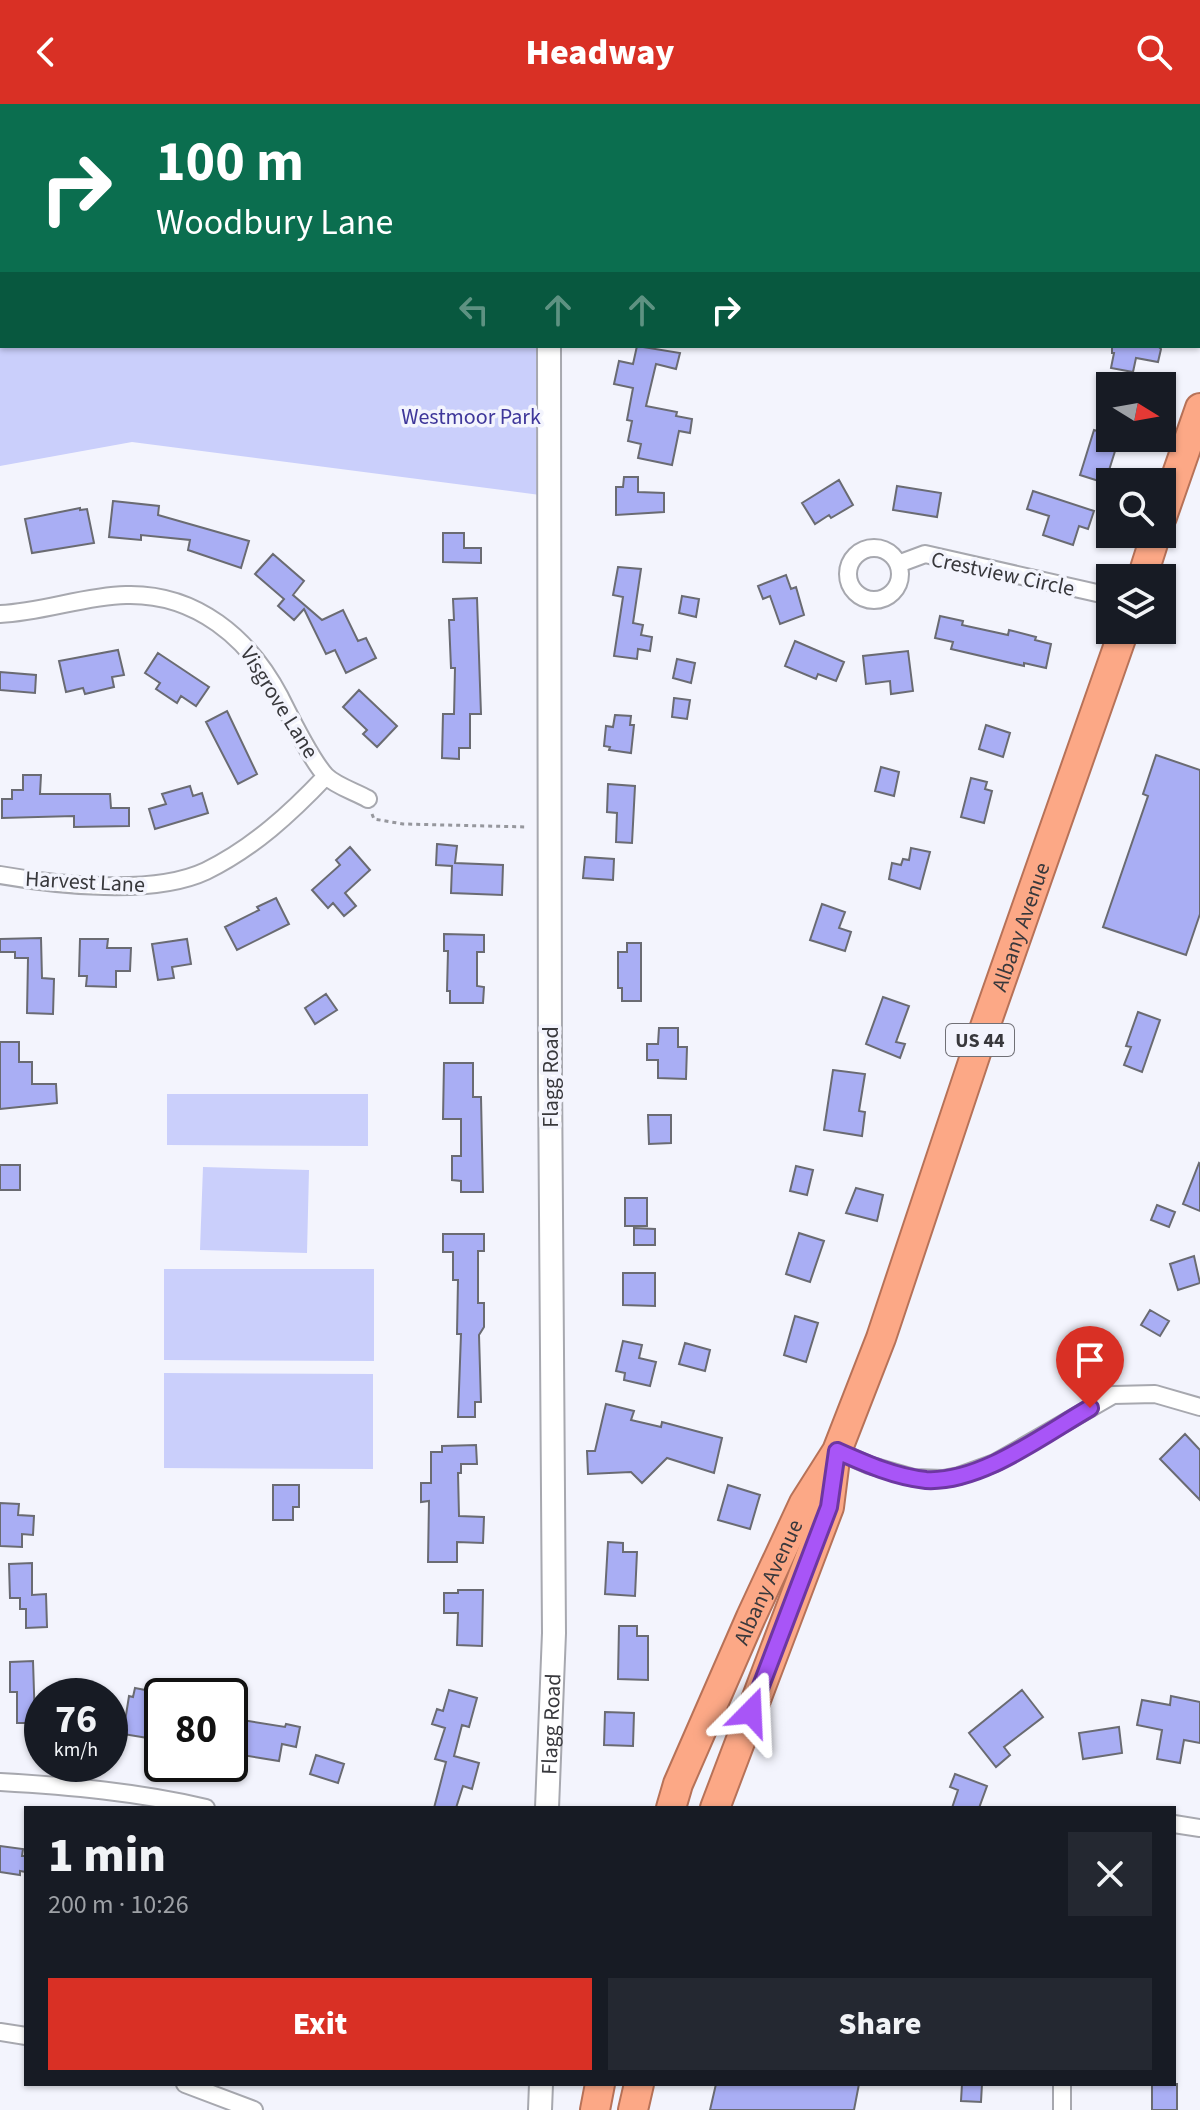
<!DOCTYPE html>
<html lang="en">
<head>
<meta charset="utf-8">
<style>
  body { margin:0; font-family:"Source Sans 3",sans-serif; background:#242831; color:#f1f3f6; height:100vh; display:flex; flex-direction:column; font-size:30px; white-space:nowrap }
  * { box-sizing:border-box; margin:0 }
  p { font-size:26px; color:#9ea1a6 }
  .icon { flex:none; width:44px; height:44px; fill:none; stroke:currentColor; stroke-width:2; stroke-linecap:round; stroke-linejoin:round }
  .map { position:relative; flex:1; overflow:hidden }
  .panel { position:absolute; left:24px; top:1702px; width:1152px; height:280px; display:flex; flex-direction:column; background:#171b24; border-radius:0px; box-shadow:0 2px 6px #0004 }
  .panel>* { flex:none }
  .hud { position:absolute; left:0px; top:0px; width:1200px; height:244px; box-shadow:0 2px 6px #0004; background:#0b6e4f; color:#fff; overflow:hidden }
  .needle { width:52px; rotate:101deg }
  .controls { position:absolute; left:1096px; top:268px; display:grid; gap:16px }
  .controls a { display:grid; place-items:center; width:80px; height:80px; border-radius:0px; background:#171b24; box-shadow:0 2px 6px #0004; font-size:40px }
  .speed { position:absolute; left:24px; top:1574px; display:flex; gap:16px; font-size:40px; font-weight:700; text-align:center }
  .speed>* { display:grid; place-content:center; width:104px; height:104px; border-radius:50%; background:#171b24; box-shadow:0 2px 6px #0004; line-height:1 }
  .speed small { font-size:20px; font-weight:400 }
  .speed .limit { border:4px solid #111; border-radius:12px; background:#fff; color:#111 }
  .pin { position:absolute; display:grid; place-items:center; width:68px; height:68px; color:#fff; margin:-82px -34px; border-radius:50% 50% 50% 0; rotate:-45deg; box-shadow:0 0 8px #0007 }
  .pin .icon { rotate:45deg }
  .me { position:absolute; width:88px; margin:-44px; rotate:21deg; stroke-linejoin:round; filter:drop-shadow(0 0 6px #0008) }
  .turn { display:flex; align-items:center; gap:28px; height:168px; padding:0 24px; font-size:36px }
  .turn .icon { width:104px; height:104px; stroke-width:2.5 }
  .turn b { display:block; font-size:56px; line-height:68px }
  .lanes { display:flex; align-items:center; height:76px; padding:0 24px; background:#0003; justify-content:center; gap:40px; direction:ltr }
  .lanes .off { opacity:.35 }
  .round { display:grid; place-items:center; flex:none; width:84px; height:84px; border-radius:0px; background:#242831 }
  .overview { display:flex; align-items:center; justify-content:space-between; height:136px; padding:0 24px }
  h1 { font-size:48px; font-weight:800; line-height:60px }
  .cta { display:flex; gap:16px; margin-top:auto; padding:16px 24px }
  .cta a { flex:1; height:92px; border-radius:0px; background:#d93025; color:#fff; font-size:32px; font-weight:800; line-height:92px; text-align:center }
  .cta a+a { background:#242831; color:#f1f3f6 }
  header { display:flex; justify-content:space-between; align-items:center; height:104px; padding:0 24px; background:#d93025; color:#fff; font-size:36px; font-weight:800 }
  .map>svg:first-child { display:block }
</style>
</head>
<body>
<header><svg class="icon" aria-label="back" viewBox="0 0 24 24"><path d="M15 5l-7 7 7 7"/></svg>Headway<svg class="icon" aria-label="search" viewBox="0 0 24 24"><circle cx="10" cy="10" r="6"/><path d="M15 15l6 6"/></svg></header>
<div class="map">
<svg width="1200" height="2006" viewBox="0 0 1200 2006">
  <rect width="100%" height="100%" fill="#f3f4fd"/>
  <path fill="#cacffb" d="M0,0H541L2,2V242H540V391L132,338L0,362Z
    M167,990H368V1042L167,1041Z
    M203,1063L309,1066L307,1149L200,1146Z
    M164,1165H374V1257L164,1256Z
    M164,1269L373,1270V1365L164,1364Z"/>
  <path fill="#a9aef4" stroke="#6a6b72" stroke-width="2" d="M637,242L680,249L676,265L656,260L646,302L677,308L676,312L692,315L690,329L679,327L672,361L638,354L641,340L628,337L632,317L627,316L633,284L614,280L619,257L633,260Z
    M1112,242H1158L1161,245L1158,258L1136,254L1133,268L1111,264L1114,249H1112Z
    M1094,326L1110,331L1107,341L1116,344L1105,379L1080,371Z
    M624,373H638V388L664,389V408L616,411V383H623Z
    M839,376L853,401L831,414L829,411L815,420L802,399Z
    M897,382L941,389L937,413L893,406Z
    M1033,387L1094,407L1088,425L1079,422L1073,441L1043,431L1049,412L1027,405Z
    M113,397L159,402L158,411L249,437L241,464L188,446L190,436L141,431V436L109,433Z
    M80,404V406L87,405L94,439L32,449L25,415Z
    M443,429H464V444H481V459L443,458Z
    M273,450L304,477L293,491L322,516L343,506L358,537L366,534L376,554L346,569L335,546L326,550L304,505L294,516L278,502L284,495L255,470Z
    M618,463L641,465L633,519L643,521L641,531L652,533L650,547L638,545L637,555L614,552L623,493L613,491Z
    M786,471L791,485L796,483L804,511L780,520L770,492L763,495L758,482Z
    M682,492L699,495L696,513L679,509Z
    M477,494L481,610H470V644H459V655L442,654L443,610H454L455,564H451L449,516H454L453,495Z
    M940,512L963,517L962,521L1008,531L1009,526L1036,533L1035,536L1051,540L1046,564L1024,559V562L951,545L953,538L935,534Z
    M795,537L844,558L836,577L818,570L816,575L785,562Z
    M118,546L124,571L112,573L114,583L85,590L83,584L66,588L59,557Z
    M908,547L913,587L891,590L890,577L866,580L863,552Z
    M158,549L209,583L196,602L181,592L177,599L156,585L160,579L145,569Z
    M677,555L695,559L691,579L673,574Z
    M0,568L36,571L35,589L0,586Z
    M359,586L397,622L377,643L363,630L367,626L343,603Z
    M674,594L690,596L687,615L672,613Z
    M227,607L257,670L238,680L206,618Z
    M615,611L631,612L630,621H634L631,649L609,646L610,643L604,642L606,622L613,623Z
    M986,621L1010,629L1003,653L979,645Z
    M1156,651L1200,666V810L1186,851L1103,823L1148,692L1143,690Z
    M881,663L899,668L894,692L875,687Z
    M23,671H41L40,690H110L111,704H129V722L74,723V712L2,714V695H12V686H23Z
    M971,674L987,678L985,685L992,687L984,719L961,713Z
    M608,680L635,682L632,739L616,738L617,709L607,708Z
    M190,682L193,692L202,689L208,709L155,725L149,705L166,700L162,690Z
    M437,740L457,742L455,759L503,761L502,791L451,789L452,762L436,761Z
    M350,743L370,766L345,789L356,802L344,812L333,799L328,804L312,786L340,761L336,756Z
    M911,744L930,748L920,785L889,775L892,759L901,761L903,755L909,756Z
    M585,753L614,755L613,776L583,774Z
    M276,794L289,820L237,846L225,823L259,806L257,803Z
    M822,800L845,808L839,824L851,828L845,847L810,836Z
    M444,830L484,831V848H477V882L484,883L483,899H450V887H447L448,847H444Z
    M41,834L42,874L54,875L53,910L27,909L28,854H15V848H0V835Z
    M80,835H108L107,844H131L130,867H116V883L86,882L87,872H79Z
    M187,835L191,860L172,863L174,874L158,876L152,840Z
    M627,839H641V897H622V884H618V848H627Z
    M326,890L337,906L315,920L305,904Z
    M883,893L909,902L896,938L905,940L900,954L866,940Z
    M1138,908L1160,916L1142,968L1124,961L1131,943L1126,942Z
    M659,924H678V943H687L686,975L658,974V956H647V940H658Z
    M0,938H19V958H32V980H56L57,999L0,1005Z
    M444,959H473V993H481L483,1088H461V1077L452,1076V1052H461V1015H443Z
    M833,966L865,970L859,1007L865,1008L862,1032L824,1026Z
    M648,1011H671V1039L649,1040Z
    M1199,1059L1200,1060V1107L1183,1100Z
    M0,1061H20V1086H0Z
    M796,1062L813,1066L807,1091L790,1087Z
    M856,1084L883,1091L877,1117L846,1109Z
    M625,1094H647V1122H625Z
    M1157,1101L1175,1108L1169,1123L1151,1116Z
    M634,1124L655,1125V1141H634Z
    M799,1129L824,1137L810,1178L786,1170Z
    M443,1130H484V1147H478V1199H484V1223L479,1231L481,1298H475V1313H458L461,1230H457L458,1176H453V1148H443Z
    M1194,1152L1200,1179L1178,1186L1170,1160Z
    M623,1169H655V1202L623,1201Z
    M1150,1206L1169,1217L1160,1232L1141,1221Z
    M795,1212L818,1219L806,1258L784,1251Z
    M623,1237L642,1241L639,1254L656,1258L650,1282L624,1276L625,1269L616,1267Z
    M685,1239L710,1246L705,1267L679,1260Z
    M606,1300L634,1307L631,1316L661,1323L662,1318L722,1334L714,1369L667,1354L642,1379L631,1368L588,1370L587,1347H595Z
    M1185,1330L1200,1346V1396L1160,1355Z
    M476,1341L477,1360H461V1369H458L459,1412L484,1413L483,1439L457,1438V1458H428L429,1397L421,1398V1379H431V1348H442V1342Z
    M273,1381H299V1403H293V1416H273Z
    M728,1381L760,1391L750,1425L718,1416Z
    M0,1399L19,1400L18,1411L34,1412L33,1431L22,1430V1443L0,1442Z
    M608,1438L623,1439V1448H637L635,1492L605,1490Z
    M32,1459V1491L46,1490L47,1523L26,1524V1505H20V1494H10L9,1460Z
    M458,1486H483L482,1542L457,1541L458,1509H444V1489H458Z
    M619,1522H637V1532H648V1576L618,1575Z
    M33,1557L35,1619H17V1588H10V1558Z
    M135,1584L161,1589L159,1599L162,1600V1623L156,1622L154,1635L123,1630L129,1592L133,1593Z
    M449,1586L477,1594L469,1623L462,1621L454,1652L479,1659L472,1685L463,1682L456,1704H434L446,1658L435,1655L445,1624L432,1620L437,1605L443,1607Z
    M1022,1586L1043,1613L1004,1643L1010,1651L996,1663L969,1629Z
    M1171,1592L1200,1598V1639L1184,1636L1180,1659L1157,1655L1162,1626L1137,1621L1142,1596L1170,1601Z
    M605,1608L634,1609L633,1642L604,1641Z
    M230,1614L285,1623L286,1620L300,1623L296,1643L282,1640L279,1657L230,1649Z
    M1119,1623L1122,1649L1083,1655L1079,1629Z
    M316,1651L344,1660L338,1679L310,1670Z
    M955,1670L987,1682L979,1704H952L958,1686L950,1683Z
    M0,1742L23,1745L22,1752H26V1768L20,1767V1771L0,1768Z
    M716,1980H859L854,2006H710Z
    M962,1980H982L981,1998L961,1997Z
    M1152,1980H1177V2006H1152Z"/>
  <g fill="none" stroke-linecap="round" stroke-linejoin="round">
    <defs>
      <path id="minor" d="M1198,175H1200
        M848 470a26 26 0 1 1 52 0a26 26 0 1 1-52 0Z
        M898,460L925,450L1110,492
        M0,510C43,508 84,492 126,491C196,489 249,534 280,593C290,613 311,656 326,672C336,682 356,688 368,695
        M0,771C57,781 153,792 206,767C253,744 291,709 326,672
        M837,1347L869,1361L914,1374L943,1375L959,1372L995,1359L1113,1291L1155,1290L1200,1303
        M0,1678C70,1682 138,1688 206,1704
        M1174,1720L1200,1724
        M0,1928L26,1932
        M185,1980L254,2006
        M1062,2006V1980"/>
      <g id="tertiary">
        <path d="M547,2V0"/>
        <path id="s1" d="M547,1704L554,1529L550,969L549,242"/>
        <path d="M540,2006L541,1980"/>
      </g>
      <g id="trunk">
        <path d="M1162,413L1200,304"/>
        <path d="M1142,474L1156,430"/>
        <path id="s2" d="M671,1704L678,1680L751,1513L804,1399L837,1347L881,1234L981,934L1124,526"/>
        <path d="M715,1704L829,1403L835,1355"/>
        <path d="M595,2006L600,1980"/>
        <path d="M633,2006L639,1980"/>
      </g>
    </defs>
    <use href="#minor" stroke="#a7a8af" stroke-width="20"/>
    <use href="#tertiary" stroke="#a7a8af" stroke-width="26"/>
    <use href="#trunk" stroke="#b77258" stroke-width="32"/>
    <path stroke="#96979d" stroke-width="3" stroke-dasharray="4 4" stroke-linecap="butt" d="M372,710L374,715L403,720L528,723"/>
    <use href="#minor" stroke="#fff" stroke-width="16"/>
    <use href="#tertiary" stroke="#fff" stroke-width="22"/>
    <use href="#trunk" stroke="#fca886" stroke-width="28"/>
  </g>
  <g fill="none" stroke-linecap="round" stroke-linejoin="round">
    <defs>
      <path id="route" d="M751,1608L829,1403L837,1347C864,1359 895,1373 926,1376C981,1379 1043,1331 1090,1304"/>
    </defs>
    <use href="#route" stroke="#6d37a1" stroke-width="20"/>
    <use href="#route" stroke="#a855f7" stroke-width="14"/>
  </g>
  <g text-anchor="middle" stroke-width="7" stroke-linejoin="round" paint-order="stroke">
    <rect fill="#f3f4fd" stroke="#707076" stroke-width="2" x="946" y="920" width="68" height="32" rx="6"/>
    <g font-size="20" font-weight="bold" fill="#38383c">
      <text x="980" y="943">US 44</text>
    </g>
    <g font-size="22" fill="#3f379a" stroke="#f3f4fd">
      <text x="471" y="320">Westmoor Park</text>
    </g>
    <g font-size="22" fill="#38383c" stroke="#f3f4fd">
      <text transform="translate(1003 469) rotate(12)" y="8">Crestview Circle</text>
      <text transform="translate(280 598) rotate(58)" y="8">Visgrove Lane</text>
      <text transform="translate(85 777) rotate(3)" y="8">Harvest Lane</text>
      <text dy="8" stroke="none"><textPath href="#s2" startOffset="950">Albany Avenue</textPath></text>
      <text transform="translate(550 973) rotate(-90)" y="8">Flagg Road</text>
      <text dy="8" stroke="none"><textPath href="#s2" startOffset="246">Albany Avenue</textPath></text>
      <text dy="8" stroke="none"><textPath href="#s1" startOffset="84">Flagg Road</textPath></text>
    </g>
  </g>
</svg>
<div class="controls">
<a><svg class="needle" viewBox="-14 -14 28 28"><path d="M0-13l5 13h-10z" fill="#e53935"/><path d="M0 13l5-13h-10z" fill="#9ea1a6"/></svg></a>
<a><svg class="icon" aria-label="search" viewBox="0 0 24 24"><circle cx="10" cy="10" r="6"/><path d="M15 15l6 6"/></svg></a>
<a><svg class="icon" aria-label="layers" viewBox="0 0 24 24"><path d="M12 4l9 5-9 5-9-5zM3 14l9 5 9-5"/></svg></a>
</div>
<div class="speed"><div>76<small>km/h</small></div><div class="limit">80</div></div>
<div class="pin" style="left:1090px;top:1304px;background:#d93025"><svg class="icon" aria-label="arrive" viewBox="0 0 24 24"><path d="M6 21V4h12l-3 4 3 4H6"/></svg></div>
<svg class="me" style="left:751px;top:1608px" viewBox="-20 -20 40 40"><path d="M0-17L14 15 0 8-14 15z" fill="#a855f7" stroke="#fff" stroke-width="4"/></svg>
<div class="hud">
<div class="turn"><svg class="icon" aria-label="right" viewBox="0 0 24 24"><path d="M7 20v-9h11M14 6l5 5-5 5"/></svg><div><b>100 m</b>Woodbury Lane</div></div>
<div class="lanes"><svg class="icon off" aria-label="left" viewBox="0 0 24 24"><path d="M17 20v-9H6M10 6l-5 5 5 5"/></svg><svg class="icon off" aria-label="ahead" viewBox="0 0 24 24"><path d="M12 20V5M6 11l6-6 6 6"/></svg><svg class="icon off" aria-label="ahead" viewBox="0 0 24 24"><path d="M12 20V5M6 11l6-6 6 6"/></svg><svg class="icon" aria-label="right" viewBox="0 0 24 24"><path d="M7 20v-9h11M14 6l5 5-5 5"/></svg></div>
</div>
<section class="panel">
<div class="overview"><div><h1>1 min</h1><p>200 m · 10:26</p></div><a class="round"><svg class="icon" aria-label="close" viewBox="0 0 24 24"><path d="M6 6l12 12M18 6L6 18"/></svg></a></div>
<div class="cta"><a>Exit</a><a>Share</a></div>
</section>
</div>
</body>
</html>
